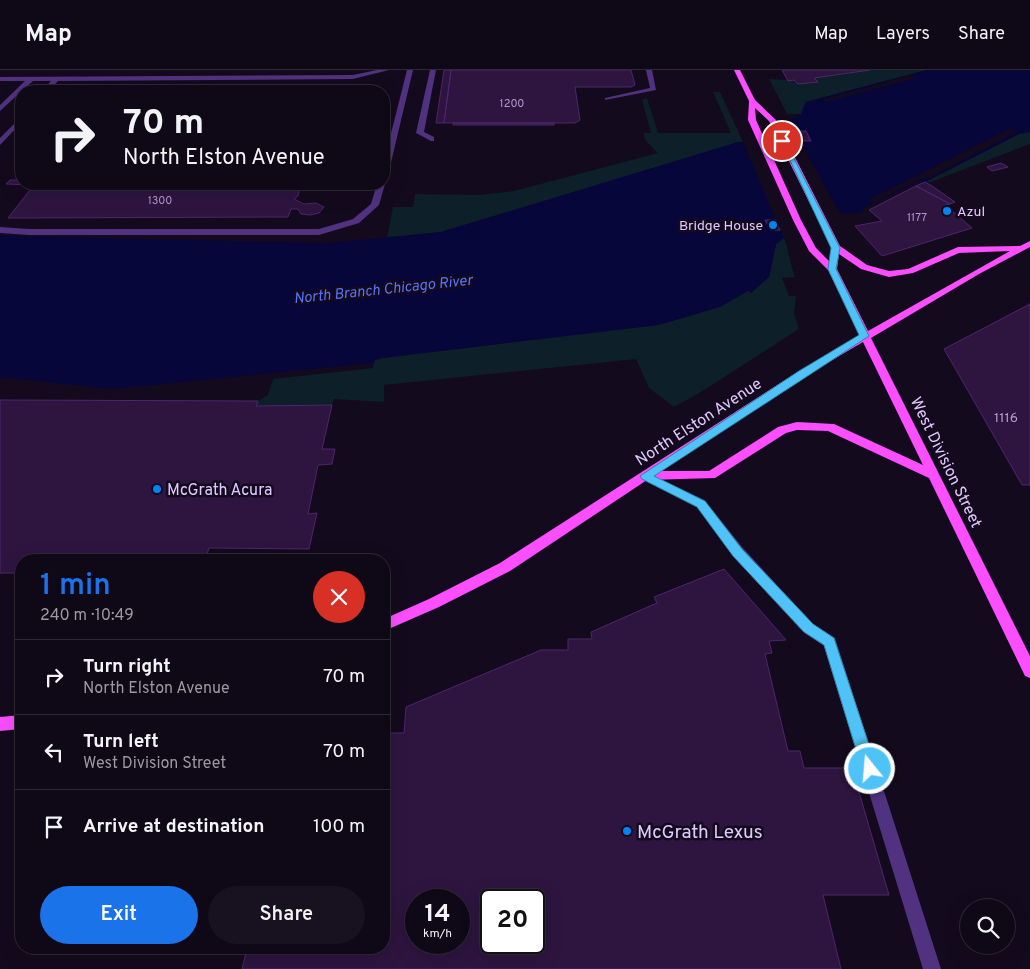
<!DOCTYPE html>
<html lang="en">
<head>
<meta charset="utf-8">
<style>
  body { margin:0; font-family:Overpass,sans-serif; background:#18111f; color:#f1f3f6; height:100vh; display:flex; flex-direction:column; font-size:19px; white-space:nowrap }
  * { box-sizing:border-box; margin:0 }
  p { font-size:16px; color:#9b9aa1 }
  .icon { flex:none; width:28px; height:28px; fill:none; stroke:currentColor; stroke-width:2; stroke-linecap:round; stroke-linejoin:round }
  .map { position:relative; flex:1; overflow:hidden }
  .drawer { position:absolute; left:15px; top:484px; width:375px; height:400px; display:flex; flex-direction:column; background:#0f0816; border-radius:20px; box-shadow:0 5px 20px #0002,0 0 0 1px #2f2935 }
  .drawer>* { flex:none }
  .hud { position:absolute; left:15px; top:15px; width:375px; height:105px; border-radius:20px; box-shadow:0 5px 20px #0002,0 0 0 1px #2f2935; background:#0f0816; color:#f1f3f6; overflow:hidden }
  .buttons { position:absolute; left:960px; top:829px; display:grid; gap:10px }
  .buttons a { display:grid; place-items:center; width:55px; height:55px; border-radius:50%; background:#0f0816; box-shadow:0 5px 20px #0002,0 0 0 1px #2f2935; font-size:25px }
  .speed { position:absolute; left:405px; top:819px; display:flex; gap:10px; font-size:25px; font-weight:700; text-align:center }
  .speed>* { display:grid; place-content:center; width:65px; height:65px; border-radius:50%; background:#0f0816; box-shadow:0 5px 20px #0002,0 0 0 1px #2f2935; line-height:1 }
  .speed small { font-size:12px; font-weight:400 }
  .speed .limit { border:2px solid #111; border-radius:8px; background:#fff; color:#111 }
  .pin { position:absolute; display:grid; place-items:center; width:42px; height:42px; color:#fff; margin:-21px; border:2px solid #fff; border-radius:50%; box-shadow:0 1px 5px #0007 }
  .me { position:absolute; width:55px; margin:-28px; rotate:343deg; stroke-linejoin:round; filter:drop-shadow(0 0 4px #0008) }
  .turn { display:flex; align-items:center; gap:18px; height:105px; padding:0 25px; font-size:22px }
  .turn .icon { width:65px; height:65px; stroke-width:2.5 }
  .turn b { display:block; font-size:35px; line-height:42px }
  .round { display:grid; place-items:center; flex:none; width:52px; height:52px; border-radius:26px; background:#18111f }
  .overview { display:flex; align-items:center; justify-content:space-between; height:85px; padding:0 25px }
  h1 { font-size:30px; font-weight:600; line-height:38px; color:#1a73e8 }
  .primary-button { display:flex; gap:10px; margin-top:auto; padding:10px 25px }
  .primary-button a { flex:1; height:58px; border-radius:30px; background:#1a73e8; color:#fff; font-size:20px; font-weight:600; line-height:58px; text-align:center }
  .primary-button a+a { background:#18111f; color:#f1f3f6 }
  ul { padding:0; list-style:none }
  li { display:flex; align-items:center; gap:15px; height:75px; padding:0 25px; border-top:1px solid #2f2935 }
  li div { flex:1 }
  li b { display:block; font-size:19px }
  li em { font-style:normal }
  header { display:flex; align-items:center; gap:30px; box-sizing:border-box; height:70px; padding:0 25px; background:#0f0816; border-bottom:1px solid #2f2935 }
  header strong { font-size:24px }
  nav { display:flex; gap:28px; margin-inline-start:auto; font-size:18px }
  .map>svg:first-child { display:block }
</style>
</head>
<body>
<header>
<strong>Map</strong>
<nav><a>Map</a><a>Layers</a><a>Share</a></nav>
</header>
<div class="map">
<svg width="1030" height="899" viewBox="0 0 1030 899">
  <rect width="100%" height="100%" fill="#140a1d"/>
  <path fill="#0d1f28" d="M870,0H927L806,32L801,44H787L769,9C789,9 797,14 817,12L814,8Z
    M713,22H720L743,72L441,162L387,168L393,137H413L415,124L479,125L514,121L658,83L646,71L643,63H651L642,30L647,28L658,63H731Z
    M1030,62V74L931,112H925L1019,64Z
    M784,168C789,181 790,194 795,207L782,208L789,226H796L794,243L799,259L701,322L674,337L649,318L636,289L384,315V332L334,329L332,335L256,336L258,331L268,325L273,309L373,298L374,290L769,207L776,174Z"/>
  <path fill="#06063b" d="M927,0H1030V62L1019,64L925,112L920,111L862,139L864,143L774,145L784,168L776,174L769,207L751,223L748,221L720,237L659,255L375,289L374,293L111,319L0,307V166L329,173L441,162L738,72H800L790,50L801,44L806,32Z"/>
  <path fill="#140a1d" d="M911,5L916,8L826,32L821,30Z
    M1009,59L1017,62L927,109L923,108L873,133L868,130Z
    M742,70L800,71L842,147L778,148L779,150H776Z"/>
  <path fill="#2d153f" stroke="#4d266d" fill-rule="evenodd" d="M451,0H631L635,15L631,17H575L580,50L575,53H444Z
    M451,0L444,53H436L444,0Z
    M782,0H870L814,8L818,12L798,14L794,10L788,11Z
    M85,19H262L261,21H83Z
    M309,19H371L370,21H308Z
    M453,53H554V55H453Z
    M795,61H806L811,71H800Z
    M1001,93L1008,97L992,101L987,97Z
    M10,110H21V114H301L298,126L294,129L304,134L316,133L324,137L319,143L310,145L301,144L298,139H291L288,147L8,148L34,115L6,114Z
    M925,112L932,116L955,132L950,134L916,116Z
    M916,116L950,134L945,135L972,158L882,186L855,156L882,151L869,140Z
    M765,150H776L780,160H770Z
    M1030,234V415H1022L944,279Z
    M0,330L258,331L256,336L332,335L322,379H335L332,394L318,395L308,444L317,443L309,479L209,478L205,490H21V503H0Z
    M724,499L786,570L769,571L772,583L765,584L788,681H800L804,698H852L889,825H823L841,899H242L247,878L142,879L143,878H384V663H404L406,637L541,580H568V569H592L591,562L657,533L654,527ZM416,830H459V872H416ZM491,830H534V872H491Z"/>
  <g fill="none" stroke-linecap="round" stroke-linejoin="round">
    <path fill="#503280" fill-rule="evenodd" d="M377,0H389L353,9L58,11L48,21H42L51,11H33L0,41V35L25,11H0V7L353,5Z
      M407,0H413L388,105L384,107V91Z
      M430,0H436L424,62L434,67V71H431L416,63Z
      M646,0H652L656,20L605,30V28L650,18Z
      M21,47V53L0,75V68Z
      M384,112L385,114L379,135L359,153L319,165H29L0,163V157L29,159H319L353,149L371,134L377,114Z
      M645,402L705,431L743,478L813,554L835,568L941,899H923L824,576L803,562L733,486L697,437L641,409L639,406L641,403Z"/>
    <path fill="#fb4eff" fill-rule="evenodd" d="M734,0H740L755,30L776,50L840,176L867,195L889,201L908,199L958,177L1020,176L1030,171V177L979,204L871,268L1030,586V608L1025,606L929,408L828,361L797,360L786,363L715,408L647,410L510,501L439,537L384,561V549L429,529L500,493L799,301L860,266L828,200L809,181L793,150L748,50L749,31ZM755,38L769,51L832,178L829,191L816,178L801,150L756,50ZM1010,181L868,261L837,199L839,184L861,199L889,207L913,203L959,183ZM863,272L923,395L834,354L797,352L778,357L709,401H661L807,305Z
      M21,645V659L0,661V647Z"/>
  </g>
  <path fill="#4fc3f7" stroke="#337fa1" d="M780,69L785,71L840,178L836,199L869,266L654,406L705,431L742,479L813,554L834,568L877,699L875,704L870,706L864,704L862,699L824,575L804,562L733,486L697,437L642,409L640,406L799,301L859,265L828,199L831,178Z"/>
  <g fill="#0084f2" stroke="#140a1d" stroke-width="2">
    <circle cx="947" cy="141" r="5"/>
    <circle cx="773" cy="155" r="5"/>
    <circle cx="157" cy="419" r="5"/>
    <circle cx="627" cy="761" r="5"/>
  </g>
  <g text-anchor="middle" stroke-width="5" stroke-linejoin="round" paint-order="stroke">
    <g font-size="11" fill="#b49acf">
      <text x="512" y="37">1200</text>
      <text x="160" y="134">1300</text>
      <text x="917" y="151">1177</text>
    </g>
    <g font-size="14" fill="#e1c7ff" stroke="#140a1d" text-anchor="start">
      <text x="957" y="146">Azul</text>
      <text x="763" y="160" text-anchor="end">Bridge House</text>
    </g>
    <g font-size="14" fill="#b49acf">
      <text x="1006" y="352">1116</text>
    </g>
    <g font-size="15" font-style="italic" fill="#5574ff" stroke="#140a1d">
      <text transform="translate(383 219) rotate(-6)" y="5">North Branch Chicago River</text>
    </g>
    <g font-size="16" fill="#e1c7ff" stroke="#140a1d">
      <text transform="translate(698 351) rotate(-33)" y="6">North Elston Avenue</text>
      <text transform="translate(947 392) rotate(64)" y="6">West Division Street</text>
    </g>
    <g font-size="16" fill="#e1c7ff" stroke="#140a1d" text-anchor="start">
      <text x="167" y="425">McGrath Acura</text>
    </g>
    <g font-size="19" fill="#e1c7ff" stroke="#140a1d" text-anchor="start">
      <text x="637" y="768">McGrath Lexus</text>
    </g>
  </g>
</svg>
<div class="buttons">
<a><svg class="icon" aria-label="search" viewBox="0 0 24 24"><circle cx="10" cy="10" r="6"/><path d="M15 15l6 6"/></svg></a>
</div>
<div class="speed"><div>14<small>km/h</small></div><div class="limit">20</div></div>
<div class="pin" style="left:782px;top:71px;background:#d93025"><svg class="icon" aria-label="arrive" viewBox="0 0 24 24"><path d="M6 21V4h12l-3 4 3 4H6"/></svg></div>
<svg class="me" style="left:870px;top:699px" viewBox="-20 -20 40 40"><circle r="17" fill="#4fc3f7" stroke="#fff" stroke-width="3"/><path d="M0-11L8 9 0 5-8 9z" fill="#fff"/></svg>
<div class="hud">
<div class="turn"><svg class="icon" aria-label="right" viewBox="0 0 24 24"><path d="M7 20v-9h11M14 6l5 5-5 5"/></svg><div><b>70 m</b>North Elston Avenue</div></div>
</div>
<section class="drawer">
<div class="overview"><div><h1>1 min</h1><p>240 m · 10:49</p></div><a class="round" style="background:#d93025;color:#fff"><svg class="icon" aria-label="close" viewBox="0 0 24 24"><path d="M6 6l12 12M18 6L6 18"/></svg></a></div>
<ul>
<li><svg class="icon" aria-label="right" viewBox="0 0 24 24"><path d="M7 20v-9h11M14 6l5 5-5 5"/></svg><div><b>Turn right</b><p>North Elston Avenue</p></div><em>70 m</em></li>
<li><svg class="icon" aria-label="left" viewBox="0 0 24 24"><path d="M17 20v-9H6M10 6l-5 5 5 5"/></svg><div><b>Turn left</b><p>West Division Street</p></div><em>70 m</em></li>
<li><svg class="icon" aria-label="arrive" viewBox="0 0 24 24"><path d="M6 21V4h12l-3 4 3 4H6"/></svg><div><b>Arrive at destination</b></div><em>100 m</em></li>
</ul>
<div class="primary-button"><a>Exit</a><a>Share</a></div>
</section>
</div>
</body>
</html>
